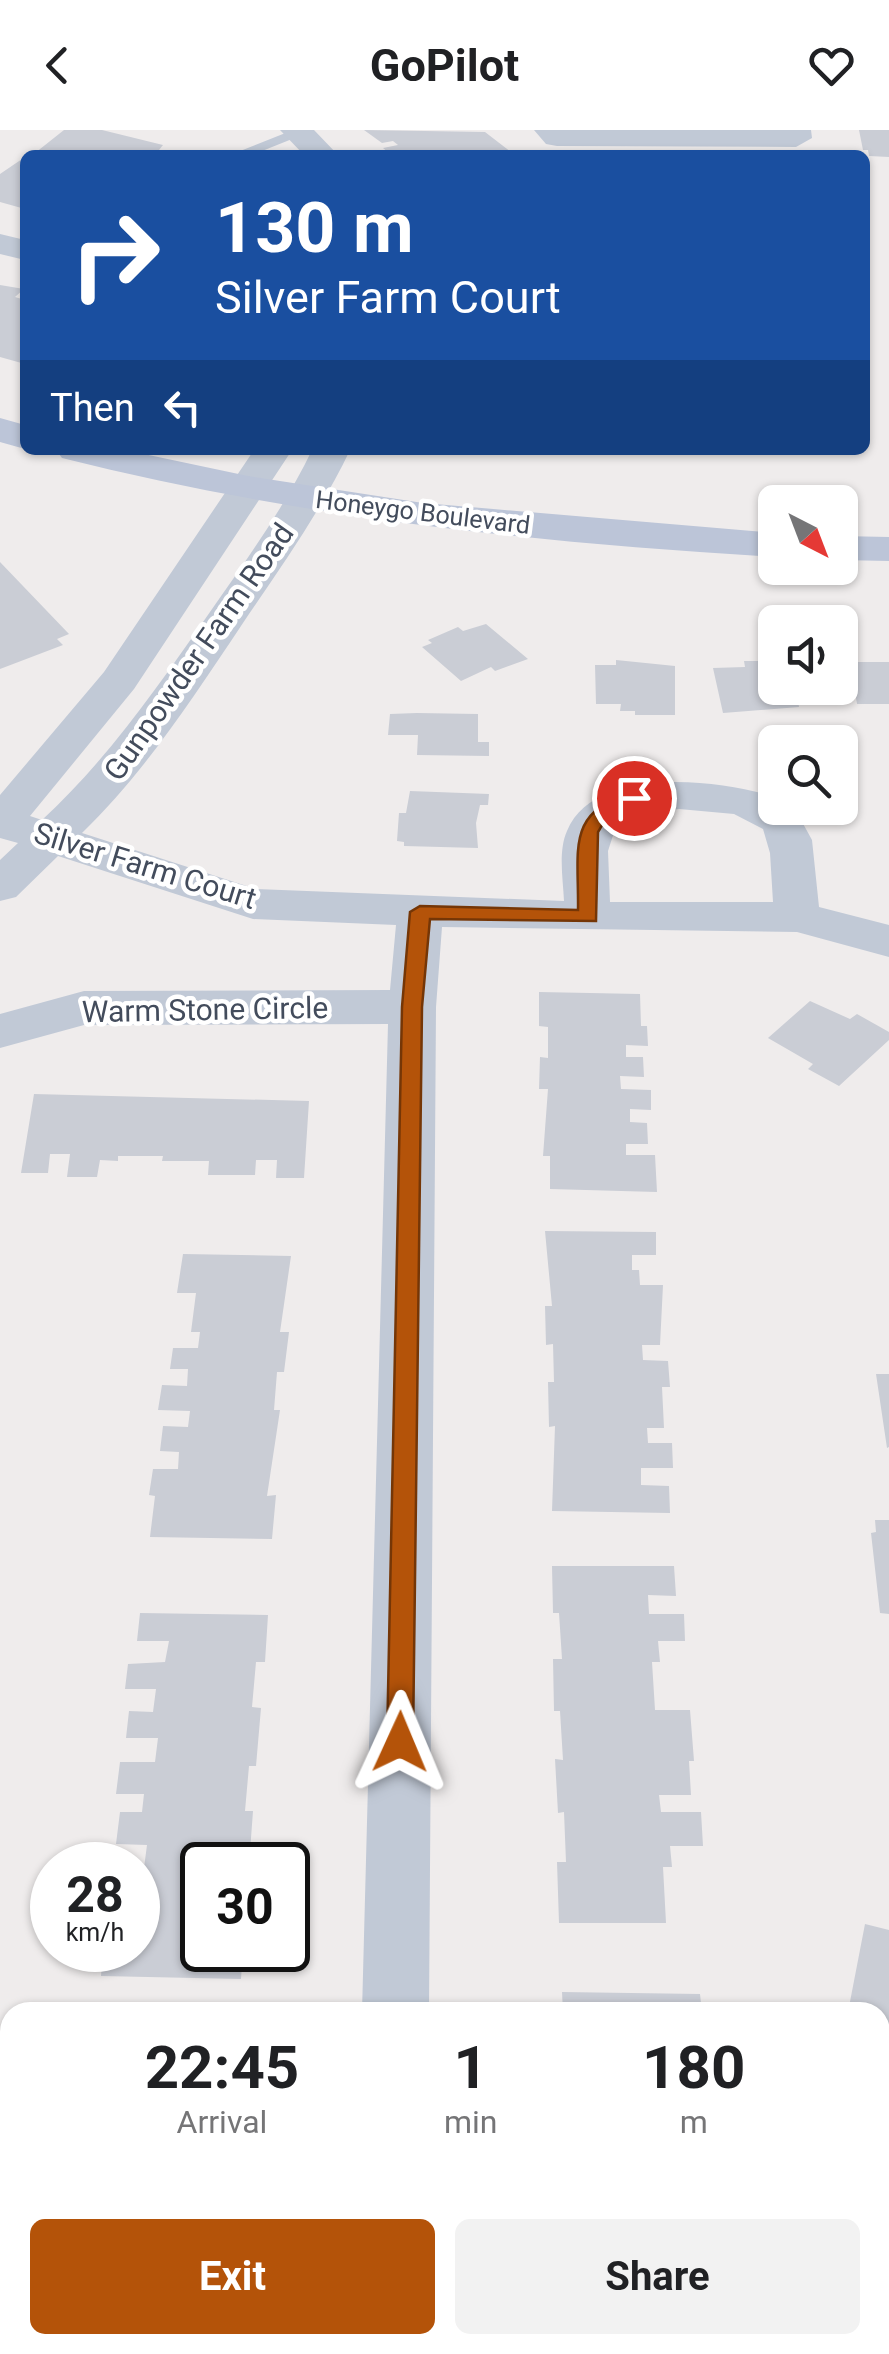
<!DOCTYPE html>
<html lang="en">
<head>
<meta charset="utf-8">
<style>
  body { margin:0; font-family:Roboto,sans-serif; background:#f2f2f2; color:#202124; height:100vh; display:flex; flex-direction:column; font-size:38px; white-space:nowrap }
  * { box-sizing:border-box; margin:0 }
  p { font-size:32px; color:#757577 }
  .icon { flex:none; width:55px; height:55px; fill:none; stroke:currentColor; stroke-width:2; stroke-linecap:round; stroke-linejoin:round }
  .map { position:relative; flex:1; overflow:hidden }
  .drawer { position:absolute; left:0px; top:1872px; width:890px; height:352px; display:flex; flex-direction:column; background:#fff; border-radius:30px 30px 0 0; box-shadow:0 2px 8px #0004 }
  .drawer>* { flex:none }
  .hud { position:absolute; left:20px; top:20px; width:850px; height:305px; border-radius:15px; box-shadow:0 2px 8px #0004; background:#1a4fa0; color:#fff; overflow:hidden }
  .needle { width:65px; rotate:138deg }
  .fabs { position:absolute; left:758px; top:355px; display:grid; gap:20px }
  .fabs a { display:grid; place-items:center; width:100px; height:100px; border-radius:15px; background:#fff; box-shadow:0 2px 8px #0004; font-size:50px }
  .speed { position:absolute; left:30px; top:1712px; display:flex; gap:20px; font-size:50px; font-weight:700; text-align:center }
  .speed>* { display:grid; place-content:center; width:130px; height:130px; border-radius:50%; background:#fff; box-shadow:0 2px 8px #0004; line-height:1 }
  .speed small { font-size:25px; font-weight:400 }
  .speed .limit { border:5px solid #111; border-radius:15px; background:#fff; color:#111 }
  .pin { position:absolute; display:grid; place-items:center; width:85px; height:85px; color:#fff; margin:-42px; border:5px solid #fff; border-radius:50%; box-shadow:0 2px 10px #0007 }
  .me { position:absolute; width:110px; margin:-55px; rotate:1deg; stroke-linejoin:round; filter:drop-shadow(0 0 8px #0008) }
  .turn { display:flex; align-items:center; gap:35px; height:210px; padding:0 30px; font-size:45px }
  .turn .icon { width:130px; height:130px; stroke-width:2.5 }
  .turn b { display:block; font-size:70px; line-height:85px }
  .then { display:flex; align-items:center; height:95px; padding:0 30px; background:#0003; gap:20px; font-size:38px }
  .eta { display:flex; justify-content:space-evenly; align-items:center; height:170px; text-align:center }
  .eta b { font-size:60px; font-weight:700; line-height:70px }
  .primary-button { display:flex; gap:20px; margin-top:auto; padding:20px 30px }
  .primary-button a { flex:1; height:115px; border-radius:15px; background:#b45309; color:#fff; font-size:40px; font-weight:700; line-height:115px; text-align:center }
  .primary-button a+a { background:#f2f2f2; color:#202124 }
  header { display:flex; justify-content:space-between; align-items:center; height:130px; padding:0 30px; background:#fff; font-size:45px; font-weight:700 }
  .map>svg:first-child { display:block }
</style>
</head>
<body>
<header><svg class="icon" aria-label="back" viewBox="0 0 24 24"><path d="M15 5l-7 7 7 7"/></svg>GoPilot<svg class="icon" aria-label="heart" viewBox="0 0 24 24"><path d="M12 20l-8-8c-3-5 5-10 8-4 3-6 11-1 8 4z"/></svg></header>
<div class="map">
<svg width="889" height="2224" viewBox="0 0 889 2224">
  <rect width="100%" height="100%" fill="#efecec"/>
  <path fill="#cacdd5" d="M64,0H102L163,15L155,25L35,23Z
    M364,0L485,2L515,25H391L383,18L398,15L393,11L382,13Z
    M859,0H889V27L869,26L868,20H863Z
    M25,27V79L0,72V44Z
    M0,155L24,159L15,167L25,170V234L0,227Z
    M0,432L69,504L57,509L63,515L0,539Z
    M486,494L528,529L495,541L491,537L461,551L422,517L432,513L428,510L458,497L463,501Z
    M616,530L675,536V585H635V581H620L621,574H596L595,535H616Z
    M744,531H772L775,558H796L799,577L723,583L713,538L745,537Z
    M850,532H889V574H857Z
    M417,583L478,584V612H489V626L417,625L418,605H388L390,584Z
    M410,661L489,664L488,675H480L476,693L478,718L404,716V712L397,711L399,683H406Z
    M539,862L640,864L641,896H647L648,916L626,915V927H643L644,947L620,946L621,959L651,960V980L630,979V992L647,993L648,1014H626V1025H655L657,1062L550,1059V1026H543L548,959H539L540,927L548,928V897L539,896Z
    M810,871L850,889L857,884L889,902V910L839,956L808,939L813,934L768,908Z
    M34,964L309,971L304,1048H276L277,1030H256L255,1045H208L209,1031H162L163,1026H118V1031L100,1030L97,1047H67L70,1024H50L48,1043H21Z
    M545,1101L656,1102V1125H632V1140H639L640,1155H663L660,1215H642L643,1230L668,1231L670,1257H662L664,1298H647L648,1313H672L673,1338H641V1355L669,1356L670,1383L552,1381L555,1296L549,1297L548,1252H554L553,1214L546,1215L545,1176H552Z
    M183,1124L291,1126L280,1202H289L284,1242H277L274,1280H280L267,1366L276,1365L272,1409L150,1407L155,1366L149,1365L153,1339H178L179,1322L160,1321L163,1296L188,1297L190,1281L158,1280L162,1255L187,1256L188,1239H170L173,1218H198L200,1202H191L196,1163H177Z
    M876,1244H889V1317L887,1318Z
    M875,1390H889V1484L880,1483L871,1403L876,1402Z
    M552,1436H674L676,1466L648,1465L649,1484H684L685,1511H658L660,1532H652L655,1580H690L694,1631H689L691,1665H659L661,1682H701L703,1716H670L672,1737H663L666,1793H559L557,1732H566L564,1682L558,1683L555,1629L563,1630L560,1581H554L553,1529H562L559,1483H553Z
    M140,1483L268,1485L265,1532H256L252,1577L261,1578L256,1636H249L245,1681H253L249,1735H202V1820H243L241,1849L101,1846L103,1820H138V1738H144L147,1715L116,1714L120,1682H142L144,1664H116L120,1632H155L158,1608H126L129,1581L153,1582L156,1559H125L128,1534L165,1532L169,1511H137Z
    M865,1794L889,1800V1924L880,1921V1882H848Z
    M562,1862L700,1864L702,1882H563Z
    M578,2215H696V2224H578Z"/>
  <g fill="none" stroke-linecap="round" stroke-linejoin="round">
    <path fill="#c1c9d6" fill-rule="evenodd" d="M293,0L307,3L252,25H230Z"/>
    <path fill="#c1c9d6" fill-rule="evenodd" d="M280,0H314L338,25H304Z
      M534,0H811L812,8L796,17L557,16L546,14Z
      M0,104L25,110V130L0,124Z
      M254,320H292L134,559L30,686L42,690C109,628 158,556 210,482C247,429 284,378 312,320H350C320,383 280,438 241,496C192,569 145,642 82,703L256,759L564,771C563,749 558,721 567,701C595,634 721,650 775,667V678L795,679L812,710L819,777L889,795V827L797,802L442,797L436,877L429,1882H362L388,894L84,895L0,918V884L84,861L390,860L396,795L253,789L58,726L16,767L0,771V730L18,713L0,708V665L104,542ZM679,679L734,684L763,699L770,723L773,772H610L608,721L616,696L635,685Z
      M2,1968L10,1972V2049L0,2053Z
      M352,2215H426L425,2224H351Z"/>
    <path fill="#bcc5d8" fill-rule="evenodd" d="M0,288L25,295V319L0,312Z
      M56,320H125L248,346L423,373L775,403V427C534,413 297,387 62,328Z
      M840,406L889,407V431L840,430Z"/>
  </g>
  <path fill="#b45309" stroke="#753606" stroke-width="2.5" d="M634,662L641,664V673L608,685L598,702L596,791L430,789L422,877L413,1612L409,1620L400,1624L391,1620L387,1612L402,877L410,782L420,776L578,780C579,719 565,681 634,662Z"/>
  <g text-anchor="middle" stroke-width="9" stroke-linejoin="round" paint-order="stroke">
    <g font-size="25" fill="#434c5c" stroke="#fff">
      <text transform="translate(423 382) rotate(7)" y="9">Honeygo Boulevard</text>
    </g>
    <g font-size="30" fill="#434c5c" stroke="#fff">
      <text transform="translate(199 522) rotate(-55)" y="10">Gunpowder Farm Road</text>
      <text transform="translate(145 736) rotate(17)" y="10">Silver Farm Court</text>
      <text transform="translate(205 880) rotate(-1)" y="10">Warm Stone Circle</text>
    </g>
  </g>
</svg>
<div class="fabs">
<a><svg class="needle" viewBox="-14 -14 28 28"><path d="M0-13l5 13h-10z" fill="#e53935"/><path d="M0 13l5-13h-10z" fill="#757577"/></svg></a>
<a><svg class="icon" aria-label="sound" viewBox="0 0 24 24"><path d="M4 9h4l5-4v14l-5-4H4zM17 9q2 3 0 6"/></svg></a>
<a><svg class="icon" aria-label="search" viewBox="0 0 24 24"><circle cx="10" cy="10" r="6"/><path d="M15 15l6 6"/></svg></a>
</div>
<div class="speed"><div>28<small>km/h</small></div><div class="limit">30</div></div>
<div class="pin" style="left:634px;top:668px;background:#d93025"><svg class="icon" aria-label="arrive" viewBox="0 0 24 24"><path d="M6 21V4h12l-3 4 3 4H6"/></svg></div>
<svg class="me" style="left:400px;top:1612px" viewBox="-20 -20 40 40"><path d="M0-17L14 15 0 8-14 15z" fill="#b45309" stroke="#fff" stroke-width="4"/></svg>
<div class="hud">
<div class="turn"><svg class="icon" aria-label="right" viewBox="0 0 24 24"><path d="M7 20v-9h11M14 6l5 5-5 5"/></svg><div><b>130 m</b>Silver Farm Court</div></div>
<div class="then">Then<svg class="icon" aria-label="left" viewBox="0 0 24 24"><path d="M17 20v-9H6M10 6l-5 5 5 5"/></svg></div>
</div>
<section class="drawer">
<div class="eta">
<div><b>22:45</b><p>Arrival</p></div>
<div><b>1</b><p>min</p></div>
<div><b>180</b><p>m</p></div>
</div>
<div class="primary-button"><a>Exit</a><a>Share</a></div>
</section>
</div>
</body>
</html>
